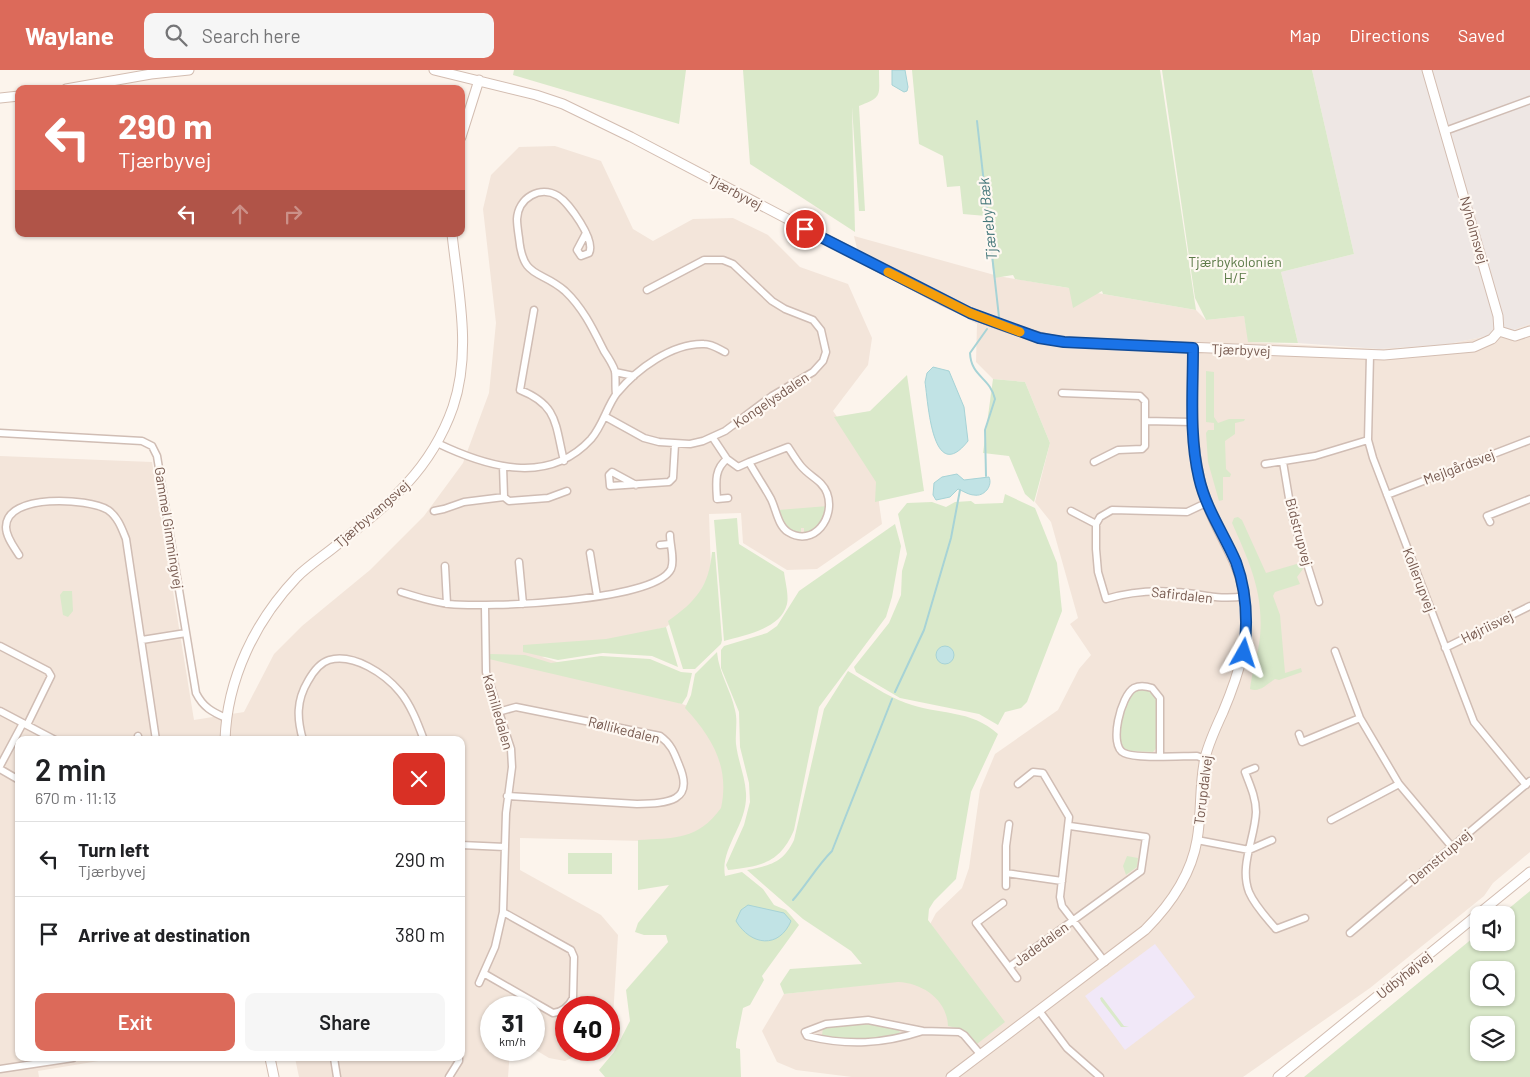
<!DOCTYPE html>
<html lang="en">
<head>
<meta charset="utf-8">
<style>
  body { margin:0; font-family:Barlow,sans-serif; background:#f6f6f6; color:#202124; height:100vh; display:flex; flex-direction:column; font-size:19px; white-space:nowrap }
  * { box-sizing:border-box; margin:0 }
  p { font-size:16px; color:#757577 }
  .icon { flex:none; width:28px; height:28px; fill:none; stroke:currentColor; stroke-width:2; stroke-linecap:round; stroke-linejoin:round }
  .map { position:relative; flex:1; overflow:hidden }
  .details { position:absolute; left:15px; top:666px; width:450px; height:325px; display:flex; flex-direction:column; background:#fff; border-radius:10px; box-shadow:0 1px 4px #0004 }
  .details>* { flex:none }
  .guide { position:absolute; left:15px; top:15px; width:450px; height:152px; border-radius:10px; box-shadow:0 1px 4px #0004; background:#dc6a5a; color:#fff; overflow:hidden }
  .tools { position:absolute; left:1470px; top:836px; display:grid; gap:10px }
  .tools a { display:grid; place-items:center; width:45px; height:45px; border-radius:10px; background:#fff; box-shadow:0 1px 4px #0004; font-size:25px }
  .speed { position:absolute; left:480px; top:926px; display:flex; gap:10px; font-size:25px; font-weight:700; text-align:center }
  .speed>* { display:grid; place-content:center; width:65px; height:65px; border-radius:50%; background:#fff; box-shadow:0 1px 4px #0004; line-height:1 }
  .speed small { font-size:12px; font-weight:400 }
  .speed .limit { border:8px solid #d22; background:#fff; color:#111 }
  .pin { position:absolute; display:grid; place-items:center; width:42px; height:42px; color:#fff; margin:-21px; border:2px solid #fff; border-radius:50%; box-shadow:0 1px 5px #0007 }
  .me { position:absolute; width:55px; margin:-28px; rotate:6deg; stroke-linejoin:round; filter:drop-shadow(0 0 4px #0008) }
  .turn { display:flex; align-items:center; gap:18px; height:105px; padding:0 20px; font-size:22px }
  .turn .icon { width:65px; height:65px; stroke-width:2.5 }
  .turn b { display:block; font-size:35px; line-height:42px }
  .lanes { display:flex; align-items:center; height:48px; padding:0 20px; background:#0003; justify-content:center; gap:25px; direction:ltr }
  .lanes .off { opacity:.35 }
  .round { display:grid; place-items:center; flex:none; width:52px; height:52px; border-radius:10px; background:#f6f6f6 }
  .headline { display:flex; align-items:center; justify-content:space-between; height:85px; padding:0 20px }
  h1 { font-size:30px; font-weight:600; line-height:38px }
  .action { display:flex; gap:10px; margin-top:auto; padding:10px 20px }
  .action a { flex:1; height:58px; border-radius:10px; background:#dc6a5a; color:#fff; font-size:20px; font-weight:600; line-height:58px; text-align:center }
  .action a+a { background:#f6f6f6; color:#202124 }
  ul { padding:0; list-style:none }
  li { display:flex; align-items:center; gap:15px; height:75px; padding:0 20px; border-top:1px solid #e0e0e0 }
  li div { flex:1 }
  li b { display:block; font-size:19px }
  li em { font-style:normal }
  header { display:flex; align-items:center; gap:30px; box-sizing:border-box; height:70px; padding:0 25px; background:#dc6a5a; color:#fff }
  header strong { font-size:24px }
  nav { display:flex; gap:28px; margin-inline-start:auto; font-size:18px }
  .search { width:350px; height:45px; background:#f6f6f6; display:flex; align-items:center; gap:12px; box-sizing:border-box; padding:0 18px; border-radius:10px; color:#757577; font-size:19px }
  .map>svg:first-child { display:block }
</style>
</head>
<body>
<header>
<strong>Waylane</strong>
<div class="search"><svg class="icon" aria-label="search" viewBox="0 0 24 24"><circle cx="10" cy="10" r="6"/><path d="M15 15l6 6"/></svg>Search here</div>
<nav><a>Map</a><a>Directions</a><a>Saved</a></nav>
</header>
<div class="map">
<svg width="1530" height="1007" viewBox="0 0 1530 1007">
  <rect width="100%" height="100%" fill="#fcf4ec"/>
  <path fill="#f3e5da" d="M555,76L601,91L633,159L653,171L693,149L733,148L768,165L800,197L848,214L872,268L868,295L833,341L880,409L879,433L882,454L817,499L787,500L743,473L741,443L709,444L711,501L693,535L666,557L542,587L691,637L718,675L729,715L721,747L686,772L520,768V800L601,845L618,865L612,964L609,967V938H566V980H591L565,991L549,988L534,979V938H491V980H510L508,1007H299L295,988H461V670H19V988H117L38,1001L39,1007H0V386L152,392L194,650L244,642L274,584L302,556L370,500L424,446L463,393L489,323L496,253L483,139L491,105L519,77Z
    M854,166L998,206L1196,240L1206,250L1244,246L1249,272L1379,279L1444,275L1511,261L1530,254V782L1493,813L1484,826L1370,918L1243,1007H852L796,1000L777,992L762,961L784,924L900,911L936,843L962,818L969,798L980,720L995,684L1058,640L1079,599L1091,585L1070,554L1078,548L1051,452L1035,432L1050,373L1025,312L993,309L976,292L977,254L860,191Z"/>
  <path fill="#eee7e4" d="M1312,0H1530V254L1511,261L1444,275L1379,279L1298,273L1281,202L1354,184Z"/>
  <path fill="#f1e8f8" d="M1155,874L1195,927L1125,980L1085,926Z"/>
  <path fill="#dae9ca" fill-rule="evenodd" d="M514,0H686L679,54L513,5Z
    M743,0H879C879,26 883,27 859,36L865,141H859L852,37L855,162L750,94Z
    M912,0H1160L1196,240L1103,224L1102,221L1073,238L1069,218L1015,209L1013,205L994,208L986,146L963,144L960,116L947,117L943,86L919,74Z
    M1162,0H1312L1354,184L1281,202L1298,273L1248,272L1244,246L1206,250L1195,228Z
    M1206,301L1214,302V347L1218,353L1229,349H1245L1244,351L1235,353V364L1225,371L1226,399L1231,404L1230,407H1223V430L1219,431L1208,392L1206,363L1208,360H1214V353L1206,352Z
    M907,305L924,421L875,432L876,412L834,347L870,341Z
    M993,309L1025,312L1050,373L1034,432L1025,424L1009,386L983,383Z
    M1005,424L1035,438L1057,493L1062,541L1027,632L1021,638L1005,642L998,655L979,644L900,628L856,602L854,597L889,553L901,525L902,501L907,484L898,444L907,433L932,432L946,437L955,432L971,431L975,434L1003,433Z
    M828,436C826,450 818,460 804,463V458H801V463C787,462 783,451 778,440Z
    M1238,447L1242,450L1266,503L1300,493L1303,499L1297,507L1300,514L1275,522L1273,526L1280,545L1285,603L1301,598L1302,602L1279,610L1275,609C1267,614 1260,623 1250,619C1252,602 1258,584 1260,567C1264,523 1249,491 1232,453L1234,448Z
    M737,448L739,474L784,502C785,511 789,525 787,534C781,559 745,565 724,571L714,450Z
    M895,454L901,476L892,527L886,547L819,637L794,760C780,793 762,796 728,800L726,795L744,755L750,732L749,713L740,677L739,642L721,598V580L724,576L767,563L777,556L799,521Z
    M712,482H715L722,570L721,574L695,599H683L668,551C695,532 709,517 712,482Z
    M63,521H72L73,541L68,547L63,545L60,525Z
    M666,557L678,597L652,586L603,583L558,590L523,582V575L606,569Z
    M717,582C719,604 731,620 735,640C738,651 735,663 736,674C738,691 745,706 746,723C748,755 720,777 725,806L742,802L763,819L774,835L786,840L799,855L762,906L764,910L750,935L743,938L736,973V978L740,979L741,1007H605L599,1000L614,982L630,951L626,920L668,872L666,865H644L635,862L638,853L669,815L638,820V770C674,768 698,770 721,738C730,697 712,667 685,638L691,625L695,604Z
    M489,584L525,585L551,593L601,586L650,589L681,602L692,603L687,626L682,634L489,589Z
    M848,601C867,612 886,626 906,633C938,645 971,639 998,664L971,722L956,809L934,831L929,839L928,850L1005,952L977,974L961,959L948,956C947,930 923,913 898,912L784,924L780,914L790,899L862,894L851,881L803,849L747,800C771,795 783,793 794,770L824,639Z
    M1140,619L1150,620L1158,630L1157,677L1153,682L1127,681L1120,675C1118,659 1122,626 1140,619Z
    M568,783H612V804H568Z
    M1127,786L1138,788L1137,797L1126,805L1123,796Z
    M1530,821V1007H1304L1479,863V872H1506V845H1501ZM1479,900H1506V928H1479ZM1479,955H1506V982H1479Z
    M1102,927L1124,956L1129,957H1121L1101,931L1100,928Z
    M851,953H876L899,957L900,965L855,971L822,966L823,957Z"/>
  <path fill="#c1e3e5" stroke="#a7d3d6" d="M892,0H905L908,17L907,21L904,22L892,15Z
    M933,297L949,301L964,337L968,371C932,417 928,331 925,312L927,303Z
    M957,404L964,410L989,407C993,416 984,427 974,425C969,425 963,421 958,419L950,427L936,430L933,425L934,413L942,407Z
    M936 585a9 9 0 1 1 18 0a9 9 0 1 1-18 0Z
    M748,835L784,843L791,851C779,879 751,876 736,851L741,840Z"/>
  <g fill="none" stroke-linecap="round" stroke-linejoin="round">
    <path stroke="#a7d3d6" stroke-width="2" d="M977,51L999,247
      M986,406L985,360L995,329C990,307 971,307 970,283L987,259
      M895,622L924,560L951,468L960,420
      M793,830C807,814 817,796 832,781L892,629"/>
    <defs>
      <path id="street" d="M1445,61L1530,30
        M586,163L577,180L581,186L589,183C596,170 569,133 558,126C540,115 518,128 517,149C517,155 518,161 519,168C523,210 540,199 565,221C583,238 593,259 604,281C608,287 613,295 615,301C616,308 615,317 616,324
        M534,240L520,320C558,335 555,354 564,391
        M1370,285L1368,370L1373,388L1474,652L1526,715
        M615,302L634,306
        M1062,323L1140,326L1145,331V351L1193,352
        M606,347L644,368L659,372L690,374L703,371L725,361L772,326L813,302L823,291L826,282L821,260L813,250L785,239L772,231L733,194L723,190H704L647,220
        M0,363L142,371L152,376L157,386L196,623C203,637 212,642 226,648
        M713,368L727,389L738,397L749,392C756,405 764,416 771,429C776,439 778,456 788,462C814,478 836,447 827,423C822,410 810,407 801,396C796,390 792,383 788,377L749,392
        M437,373C487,397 548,416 591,369C603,355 607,336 617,323C637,299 672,273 704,274C712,274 719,279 725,282
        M727,389C714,399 716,413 717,429L728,428
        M1094,392L1118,380L1142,379L1145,376V351
        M1283,392L1292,446L1319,532
        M1265,394L1315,386L1368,370
        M503,396L504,427
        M636,415L612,402L609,405L610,416L669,412L673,408L675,374
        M1387,425L1530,370
        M1206,433L1187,442L1112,440L1100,447L1096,454V479L1098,502L1106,529C1130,522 1151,520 1175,522C1201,523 1218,531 1245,526
        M434,441L444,439L464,432L504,427L509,431L548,428L567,421
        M1071,441L1096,454
        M1490,452L1487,446L1530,429
        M660,475L670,474
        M590,483L597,526
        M19,485C14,477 6,467 6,457C6,423 88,428 108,440C118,447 122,459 126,469L156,670
        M519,492L523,534
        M445,496L447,534
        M401,522C417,527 432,532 449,534C484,538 655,532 671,499C675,490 670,475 670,465
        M142,570L186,563
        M0,576L48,601L51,606L27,655
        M1445,578L1530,536
        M1335,581L1360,648L1399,714L1452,777
        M0,641L55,670
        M498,642L516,637L660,666C671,674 674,682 679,695C695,732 668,733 637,734L507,726
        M1299,664L1302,672L1360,648
        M138,666L139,670
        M303,670C297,649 296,631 308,611C313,602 319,593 329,590C354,583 385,604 400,622C411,635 418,654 424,670
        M1160,685V628L1152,618C1146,616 1140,615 1134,618C1121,625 1108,676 1124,683C1136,689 1181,686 1197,686L1205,689
        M0,696L23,653
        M1255,698L1245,702C1250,715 1256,728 1256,742C1255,768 1239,796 1249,822C1255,836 1266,847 1276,859L1305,848
        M0,699L19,710
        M1018,714L1033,702L1043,703L1069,747L1060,827L1062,836L1105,892
        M1331,750L1399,714
        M1197,770L1249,780L1272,770
        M461,775L505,777
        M1006,803L1062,811
        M1006,816V776L1009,754
        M1003,833L976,853L1009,897L1141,801L1146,767L1070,756
        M1350,863L1530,711
        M1009,897L1017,908
        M485,904L553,943C562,942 569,936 573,928L574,887L571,880L503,842
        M479,913L495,877L503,842L506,743L512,697L511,679L486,602L485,537
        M1040,942L1067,978L1100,1007
        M923,961C883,974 848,976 807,966L805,962L826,954L868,950L923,961L959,962L964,965L981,985
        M334,988L337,1007
        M0,999L73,988
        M449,1007L459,991V988"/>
      <path id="secondary" d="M434,0L536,25L563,34L631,67L942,230C981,249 1021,265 1063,272L1384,285L1474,277L1492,269L1499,261
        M1427,0L1498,246L1499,261
        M66,19L151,4L189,0
        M0,28L19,26
        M461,67L479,10
        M1499,261L1515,266L1530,261
        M225,670C227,609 255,551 297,507C309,495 325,485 338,474C389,434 431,400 453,337C472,281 458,220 452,164
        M270,988L274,1007
        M951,1007L1145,860C1170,835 1191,806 1197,770C1202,743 1199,715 1205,688C1209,672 1216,657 1223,642C1239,604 1251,567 1244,525C1239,490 1217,464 1206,431C1189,383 1193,329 1193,278
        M1278,1007L1530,802"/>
    </defs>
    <use href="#street" stroke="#d0bdb4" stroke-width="9"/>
    <use href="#secondary" stroke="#d3bdb1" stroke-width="11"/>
    <use href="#street" stroke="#fff" stroke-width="6"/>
    <use href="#secondary" stroke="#fff" stroke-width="9"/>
  </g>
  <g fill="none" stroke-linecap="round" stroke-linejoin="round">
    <defs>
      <path id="route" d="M805,159L970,243L1039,268L1064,272L1193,278C1193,321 1189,366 1199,408C1206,439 1224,464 1236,492C1247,522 1248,552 1244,583"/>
    </defs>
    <use href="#route" stroke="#114b97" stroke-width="12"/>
    <use href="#route" stroke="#1a73e8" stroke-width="9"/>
    <path stroke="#f59e0b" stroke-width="9" d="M888,202L970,243L1020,262"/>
  </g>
  <g text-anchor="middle" stroke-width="4.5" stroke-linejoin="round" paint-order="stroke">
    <g font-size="14" fill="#76594f" stroke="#fef8f2">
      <text transform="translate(735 122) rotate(28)" y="5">Tjærbyvej</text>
      <text transform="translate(1474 160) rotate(74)" y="5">Nyholmsvej</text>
      <text transform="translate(1241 280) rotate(2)" y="5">Tjærbyvej</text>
      <text transform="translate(771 330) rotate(-34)" y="5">Kongelysdalen</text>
      <text transform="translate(1459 397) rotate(-21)" y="5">Mejlgårdsvej</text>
      <text transform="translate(372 444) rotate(-41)" y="5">Tjærbyvangsvej</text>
      <text transform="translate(169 458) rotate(81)" y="5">Gammel Gimmingvej</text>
      <text transform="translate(1299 462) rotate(75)" y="5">Bidstrupvej</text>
      <text transform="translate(1419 510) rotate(69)" y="5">Kollerupvej</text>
      <text transform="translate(1182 525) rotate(6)" y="5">Safirdalen</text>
      <text transform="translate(1487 557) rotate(-26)" y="5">Højriisvej</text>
      <text transform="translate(498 642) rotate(74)" y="5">Kamilledalen</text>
      <text transform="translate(624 660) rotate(14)" y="5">Røllikedalen</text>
      <text transform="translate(1203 720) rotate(-83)" y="5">Torupdalvej</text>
      <text transform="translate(1440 787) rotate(-40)" y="5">Demstrupvej</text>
      <text transform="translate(1041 874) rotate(-36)" y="5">Jadedalen</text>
      <text transform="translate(1404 905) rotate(-39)" y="5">Udbyhøjvej</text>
    </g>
    <g font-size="14" fill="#5c7a48" stroke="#fef8f2">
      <text x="1235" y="197">Tjærbykolonien<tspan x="1235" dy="16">H/F</tspan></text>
    </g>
    <g font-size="15" font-style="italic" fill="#437679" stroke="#fef8f2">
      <text transform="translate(988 149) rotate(-96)" y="5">Tjæreby Bæk</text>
    </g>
  </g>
</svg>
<div class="tools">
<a><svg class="icon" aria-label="sound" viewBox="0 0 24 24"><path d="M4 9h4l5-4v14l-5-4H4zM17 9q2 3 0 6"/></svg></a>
<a><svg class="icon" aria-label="search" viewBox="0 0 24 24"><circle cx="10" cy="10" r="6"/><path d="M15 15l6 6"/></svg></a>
<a><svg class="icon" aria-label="layers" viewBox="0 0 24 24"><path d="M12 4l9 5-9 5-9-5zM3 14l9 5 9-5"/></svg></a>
</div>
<div class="speed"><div>31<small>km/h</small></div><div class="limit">40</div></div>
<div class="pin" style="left:805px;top:159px;background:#d93025"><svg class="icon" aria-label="arrive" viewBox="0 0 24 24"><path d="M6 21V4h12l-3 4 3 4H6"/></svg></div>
<svg class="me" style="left:1244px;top:583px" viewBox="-20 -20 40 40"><path d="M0-17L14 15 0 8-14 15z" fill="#1a73e8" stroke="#fff" stroke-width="4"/></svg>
<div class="guide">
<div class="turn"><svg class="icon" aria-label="left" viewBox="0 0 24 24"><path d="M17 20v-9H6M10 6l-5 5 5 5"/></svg><div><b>290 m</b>Tjærbyvej</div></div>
<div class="lanes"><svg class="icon" aria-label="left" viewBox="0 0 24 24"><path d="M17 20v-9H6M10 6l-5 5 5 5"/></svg><svg class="icon off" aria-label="ahead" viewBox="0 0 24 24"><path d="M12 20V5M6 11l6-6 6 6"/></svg><svg class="icon off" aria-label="right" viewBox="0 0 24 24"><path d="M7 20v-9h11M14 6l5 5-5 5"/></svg></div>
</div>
<section class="details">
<div class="headline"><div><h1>2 min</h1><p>670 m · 11:13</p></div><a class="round" style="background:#d93025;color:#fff"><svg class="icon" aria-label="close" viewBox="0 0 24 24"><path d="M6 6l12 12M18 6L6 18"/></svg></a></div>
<ul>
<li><svg class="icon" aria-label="left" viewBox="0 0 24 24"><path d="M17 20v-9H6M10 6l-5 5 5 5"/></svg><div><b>Turn left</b><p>Tjærbyvej</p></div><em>290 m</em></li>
<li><svg class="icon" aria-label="arrive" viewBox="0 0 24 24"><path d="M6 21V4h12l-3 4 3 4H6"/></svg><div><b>Arrive at destination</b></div><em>380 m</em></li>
</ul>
<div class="action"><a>Exit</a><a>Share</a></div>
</section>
</div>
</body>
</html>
